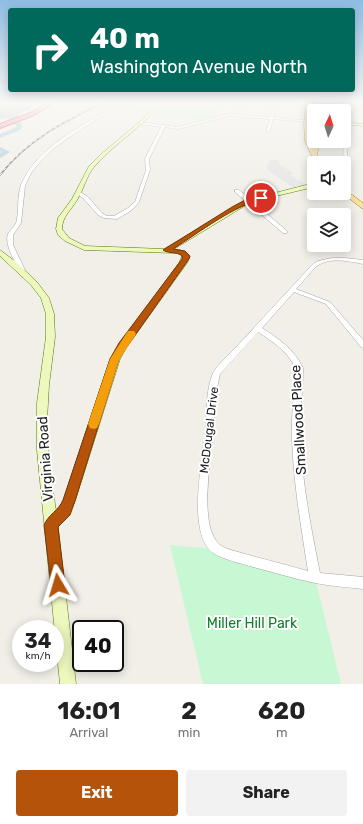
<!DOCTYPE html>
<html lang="en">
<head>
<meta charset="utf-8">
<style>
  body { margin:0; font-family:Rubik,sans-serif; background:#f2f2f2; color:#222; height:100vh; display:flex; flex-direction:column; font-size:15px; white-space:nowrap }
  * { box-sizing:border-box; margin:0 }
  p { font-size:13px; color:#767676 }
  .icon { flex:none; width:22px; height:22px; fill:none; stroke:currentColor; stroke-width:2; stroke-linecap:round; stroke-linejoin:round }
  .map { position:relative; height:684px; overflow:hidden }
  .panel { display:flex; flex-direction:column; background:#fff; flex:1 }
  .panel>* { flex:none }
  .top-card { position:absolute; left:8px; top:8px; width:347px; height:84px; border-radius:4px; box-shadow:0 2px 10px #0003; background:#00695c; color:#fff; overflow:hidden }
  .needle { width:26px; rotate:4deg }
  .fabs { position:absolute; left:307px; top:104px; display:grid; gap:8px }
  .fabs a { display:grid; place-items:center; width:44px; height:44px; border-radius:4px; background:#fff; box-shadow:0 2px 10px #0003; font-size:20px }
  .speed { position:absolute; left:12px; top:620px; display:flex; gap:8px; font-size:20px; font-weight:700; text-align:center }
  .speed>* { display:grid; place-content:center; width:52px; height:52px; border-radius:50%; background:#fff; box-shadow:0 2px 10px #0003; line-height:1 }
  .speed small { font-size:10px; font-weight:400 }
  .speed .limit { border:2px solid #111; border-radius:6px; background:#fff; color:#111 }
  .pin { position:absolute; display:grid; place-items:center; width:34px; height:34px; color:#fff; margin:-17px; border:2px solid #fff; border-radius:50%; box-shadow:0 1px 4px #0007 }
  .me { position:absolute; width:44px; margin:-22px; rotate:353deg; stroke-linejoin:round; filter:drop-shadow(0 0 3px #0008) }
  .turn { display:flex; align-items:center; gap:14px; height:84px; padding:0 16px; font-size:18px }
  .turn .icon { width:52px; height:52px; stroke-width:2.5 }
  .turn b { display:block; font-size:28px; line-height:34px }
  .eta { display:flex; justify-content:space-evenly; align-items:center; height:68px; text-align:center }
  .eta b { font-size:24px; font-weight:700; line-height:28px }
  .action { display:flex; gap:8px; margin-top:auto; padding:8px 16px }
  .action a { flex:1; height:46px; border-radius:4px; background:#b45309; color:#fff; font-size:16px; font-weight:700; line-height:46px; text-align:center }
  .action a+a { background:#f2f2f2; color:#222 }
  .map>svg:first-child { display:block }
</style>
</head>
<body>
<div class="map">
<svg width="363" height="684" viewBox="0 0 363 684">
  <rect width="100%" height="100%" fill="#f1efe8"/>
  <path fill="#a4cf9e" d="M0,103H36L33,104L32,108L23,112L11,114L8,118L0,119Z"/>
  <path fill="#c7f8d3" d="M108,103H220L218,116L202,121L189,119L187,116L155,114L103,105Z
    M170,545L217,549L315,578L341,684H203Z"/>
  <path fill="#e5e5e5" d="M270,160H278L279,164L294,174L290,175L307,185L294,188L266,169Z"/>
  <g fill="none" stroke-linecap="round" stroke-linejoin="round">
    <path fill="#aac9dd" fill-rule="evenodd" d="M19,103H23L21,107L26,108V110L18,114L15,112L10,113L19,115V117L15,119L21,123L22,128L18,131L0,138V134L16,127V125L8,119L11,117L0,115V113L16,108Z
      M0,147L10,152L0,158V153L2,152L0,151Z"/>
    <defs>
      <path id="street" d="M124,103H127L99,118L68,138L53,149L41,161L31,173L25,186L21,223L13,235V245L25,270L22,272L20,271C15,263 4,243 8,234C11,228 16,227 17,219C19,208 17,196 21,185C35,148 90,119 124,103Z
        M241,103H243L239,115L270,117L275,103H277L273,117L309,121L307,122L273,119L270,131L268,132L266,131L270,119L229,116L178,129L165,127L149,159L150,170L139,202L132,210L117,219L104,218L98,215L83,198L76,193L80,192L87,196L102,213L107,216H114L128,208L135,202L146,170L145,159L161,127L141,124L140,122L178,127L229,114L236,115Z
        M342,103H344L345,106L336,110L321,109L336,108L341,106Z
        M349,123L351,124C345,142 347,159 349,178L347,179L345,178C343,159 342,143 347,124Z
        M235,190H239L287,231V233H283L235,192Z
        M332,258H345L363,260V264C349,261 329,257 317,266C310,272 303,282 296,289L330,302L363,340V348L361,347L326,304L294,292L262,328C279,339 294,349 303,368C303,391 299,413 300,436C302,482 311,528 320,573L363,577V589C347,587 330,586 315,583C294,579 274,572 253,567C243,564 222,559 213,553C187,534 202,463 205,436C207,416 205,392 213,373C217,365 233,351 239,344C264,317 288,291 313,264L318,261ZM258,332C273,342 288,351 295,368C295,391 291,413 292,436C293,481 301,526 308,571C290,566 271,561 252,556C243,553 227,550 220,545C198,527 211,460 213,435C215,414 215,394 220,374Z"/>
      <path id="secondary" d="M156,103H160C142,129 114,143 94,167C86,177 84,189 77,200C71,210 62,217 62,229L69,238L85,246L164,249L247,200L314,183V187L251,202L174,249L184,251L190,256L187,263L126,348L120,359L75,501L69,515L58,527L76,684H60L37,450V403L46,337V314L41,298L31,285L0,256V250L16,262L37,282L49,298L54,314L55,337L49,385L47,420L49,461L56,511L60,507L63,501L110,359L119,344L179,263L182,256L180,254L174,253L84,250L65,241L58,235L56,229L58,218L72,199L89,166L100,155L143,119Z
        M306,120H314V122H306Z
        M344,122L363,124V126L344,124Z"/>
      <path id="primary" d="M307,103H311C310,118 306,134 313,148L315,141H321L317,154L321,163H315L305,141L304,124Z
        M322,103H326L324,111H320Z
        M344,189L363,203V209L342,193H344Z"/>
      <path id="highway" d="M48,103H54L34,115L0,128V124L30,113Z"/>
    </defs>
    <use href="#street" stroke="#a5a5a5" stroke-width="1"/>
    <use href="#secondary" stroke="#5a7808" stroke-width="1"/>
    <use href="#primary" stroke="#997f04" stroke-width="1"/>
    <use href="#highway" stroke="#d72c4d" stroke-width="2"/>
    <use href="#street" fill="#fff" fill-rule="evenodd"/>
    <use href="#secondary" fill="#ecf8be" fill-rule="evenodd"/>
    <use href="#primary" fill="#fae2a4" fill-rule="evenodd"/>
    <use href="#highway" fill="#e59295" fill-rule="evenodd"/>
    <defs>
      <path id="rail" d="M0,175C27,140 64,122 102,103"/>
    </defs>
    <use href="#rail" stroke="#6f6f6f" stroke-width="1.5"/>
    <use href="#rail" stroke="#fff" stroke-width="1" stroke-dasharray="3" stroke-linecap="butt"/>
  </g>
  <linearGradient id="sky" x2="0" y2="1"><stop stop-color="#8fbce4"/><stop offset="0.52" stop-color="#f9f8f5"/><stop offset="1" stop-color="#f9f8f5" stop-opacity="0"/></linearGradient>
  <rect width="363" height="198" fill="url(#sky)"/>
  <path fill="#b45309" stroke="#753606" d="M261,196L264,198L263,199C233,206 200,232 173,249L185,251L190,256L189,259L126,348L119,359L75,501L70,515L58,527L65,585L63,590L58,592L53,590L51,585L44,525C48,515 59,510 63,500L110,359L119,343L182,259V256C177,251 168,254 163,250L232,207L247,199Z"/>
  <path fill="#f59e0b" d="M128,331H134L136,334L119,360L99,424L97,428L94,429L90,428L88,424L110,359Z"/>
  <g text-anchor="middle" stroke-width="4" stroke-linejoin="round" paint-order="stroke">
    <g font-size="12" fill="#212121" stroke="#fff">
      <text transform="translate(209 430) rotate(-83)" y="4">McDougal Drive</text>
    </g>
    <g font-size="14" fill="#212121" stroke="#fff">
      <text transform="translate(298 420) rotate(-93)" y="5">Smallwood Place</text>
      <text transform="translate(45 459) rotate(-94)" y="5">Virginia Road</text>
    </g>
    <g font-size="14" fill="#0f7f29" stroke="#fff">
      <text x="252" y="628">Miller Hill Park</text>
    </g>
  </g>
</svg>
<div class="fabs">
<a><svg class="needle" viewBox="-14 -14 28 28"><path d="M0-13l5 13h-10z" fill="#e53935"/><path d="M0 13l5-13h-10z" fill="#767676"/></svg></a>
<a><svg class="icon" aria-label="sound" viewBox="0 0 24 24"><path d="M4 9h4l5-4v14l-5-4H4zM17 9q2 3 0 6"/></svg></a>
<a><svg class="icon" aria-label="layers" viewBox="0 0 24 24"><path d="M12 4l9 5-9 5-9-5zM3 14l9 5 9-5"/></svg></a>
</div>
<div class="speed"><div>34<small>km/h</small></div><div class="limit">40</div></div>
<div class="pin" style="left:261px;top:198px;background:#d93025"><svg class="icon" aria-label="arrive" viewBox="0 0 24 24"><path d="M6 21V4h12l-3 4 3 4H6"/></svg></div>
<svg class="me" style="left:58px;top:585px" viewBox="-20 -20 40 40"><path d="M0-17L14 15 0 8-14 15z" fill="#b45309" stroke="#fff" stroke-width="4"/></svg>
<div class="top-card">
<div class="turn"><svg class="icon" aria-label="right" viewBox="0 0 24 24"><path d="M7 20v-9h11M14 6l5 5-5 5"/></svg><div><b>40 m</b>Washington Avenue North</div></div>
</div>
</div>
<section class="panel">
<div class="eta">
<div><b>16:01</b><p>Arrival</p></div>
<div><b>2</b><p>min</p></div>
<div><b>620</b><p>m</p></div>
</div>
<div class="action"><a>Exit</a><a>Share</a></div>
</section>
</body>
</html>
